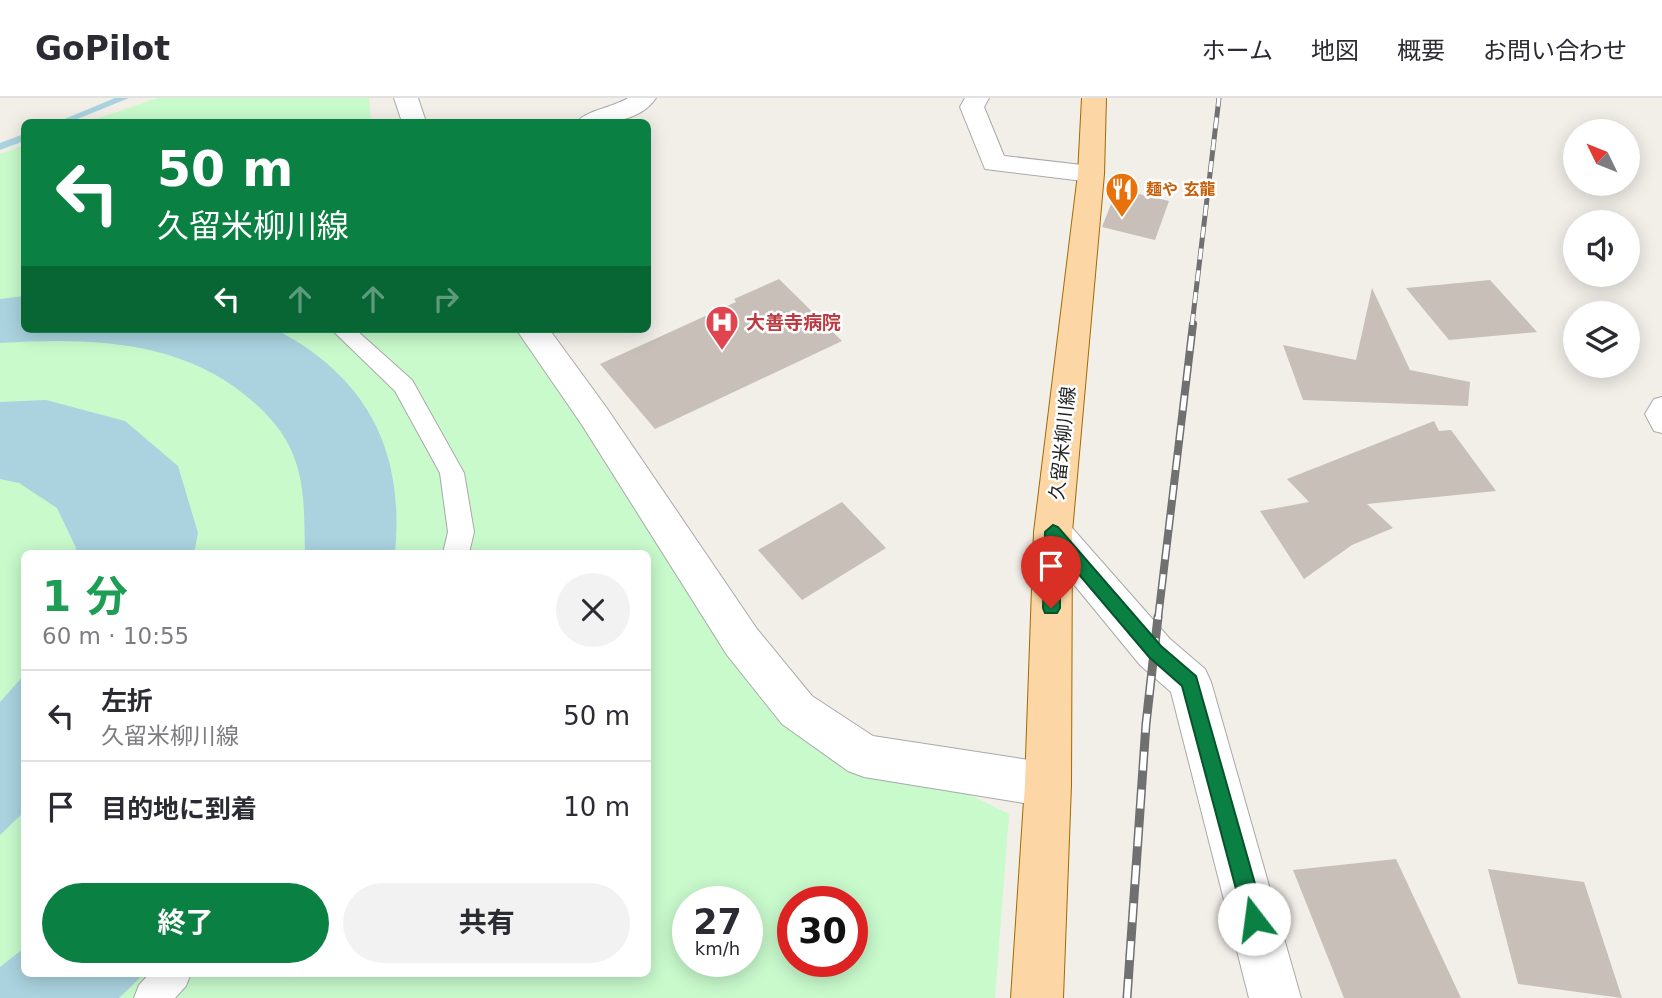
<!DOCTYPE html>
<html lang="ja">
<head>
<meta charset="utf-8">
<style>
  body { margin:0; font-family:"DejaVu Sans","Noto Sans JP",sans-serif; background:#f2f2f3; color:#2b2b33; height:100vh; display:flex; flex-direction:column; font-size:26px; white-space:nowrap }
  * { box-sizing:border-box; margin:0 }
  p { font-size:23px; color:#7c7c81 }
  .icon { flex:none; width:38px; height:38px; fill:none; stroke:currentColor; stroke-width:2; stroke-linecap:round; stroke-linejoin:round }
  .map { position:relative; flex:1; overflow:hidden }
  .sheet { position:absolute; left:21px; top:452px; width:630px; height:427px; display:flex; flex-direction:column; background:#fff; border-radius:10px; box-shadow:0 4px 18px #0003 }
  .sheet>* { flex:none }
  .guide { position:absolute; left:21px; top:21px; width:630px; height:214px; border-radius:10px; box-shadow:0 4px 18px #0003; background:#0b8043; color:#fff; overflow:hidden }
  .needle { width:46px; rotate:313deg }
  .fabs { position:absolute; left:1563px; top:21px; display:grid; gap:14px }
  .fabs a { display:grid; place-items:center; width:77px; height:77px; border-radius:50%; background:#fff; box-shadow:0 4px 18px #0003; font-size:35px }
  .speed { position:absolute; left:672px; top:788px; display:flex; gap:14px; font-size:35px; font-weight:700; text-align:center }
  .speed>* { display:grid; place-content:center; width:91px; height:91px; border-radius:50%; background:#fff; box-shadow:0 4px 18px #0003; line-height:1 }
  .speed small { font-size:18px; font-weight:400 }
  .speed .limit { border:10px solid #d22; background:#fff; color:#111 }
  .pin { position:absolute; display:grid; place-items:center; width:60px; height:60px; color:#fff; margin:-72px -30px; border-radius:50% 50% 50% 0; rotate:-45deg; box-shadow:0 0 7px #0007 }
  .pin .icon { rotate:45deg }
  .me { position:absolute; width:77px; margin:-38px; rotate:345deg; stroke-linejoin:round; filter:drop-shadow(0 0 5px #0008) }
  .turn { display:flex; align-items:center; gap:24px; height:147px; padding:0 21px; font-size:32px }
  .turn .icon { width:91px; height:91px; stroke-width:2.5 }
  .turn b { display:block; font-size:49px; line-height:60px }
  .lanes { display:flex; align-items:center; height:66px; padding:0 21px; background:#0003; justify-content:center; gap:35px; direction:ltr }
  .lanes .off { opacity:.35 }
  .round { display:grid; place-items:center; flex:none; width:74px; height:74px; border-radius:37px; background:#f2f2f3 }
  .overview { display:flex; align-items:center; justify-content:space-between; height:119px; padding:0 21px }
  h1 { font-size:42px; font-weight:700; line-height:52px; color:#1e9e55 }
  .primary-button { display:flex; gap:14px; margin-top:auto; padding:14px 21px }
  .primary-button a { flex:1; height:80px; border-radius:42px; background:#0b8043; color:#fff; font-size:28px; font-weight:700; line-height:80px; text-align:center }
  .primary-button a+a { background:#f2f2f3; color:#2b2b33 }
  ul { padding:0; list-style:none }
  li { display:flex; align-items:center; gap:21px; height:91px; padding:0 21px; border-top:2px solid #e1e1e2 }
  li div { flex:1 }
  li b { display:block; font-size:26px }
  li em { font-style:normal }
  header { display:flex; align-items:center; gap:42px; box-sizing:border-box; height:98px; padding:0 35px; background:#fff; border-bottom:2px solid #e1e1e2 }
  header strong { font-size:33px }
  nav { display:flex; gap:38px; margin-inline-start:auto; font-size:24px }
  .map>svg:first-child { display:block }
</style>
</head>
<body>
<header>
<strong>GoPilot</strong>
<nav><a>ホーム</a><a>地図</a><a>概要</a><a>お問い合わせ</a></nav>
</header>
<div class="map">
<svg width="1662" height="900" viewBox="0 0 1662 900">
  <rect width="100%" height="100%" fill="#f2efe9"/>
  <path fill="#c8facc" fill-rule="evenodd" d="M158,0H369L371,24H87Z
    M24,47V231H521L855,671L934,679L1009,716L995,900H0V56ZM24,455H648V875H24ZM688,803H747V863H688ZM793,803H852V863H793Z"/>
  <path fill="#aad3df" d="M24,198V231H275C367,279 405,352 395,455H305C304,422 306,386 292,354C283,332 264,312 245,297C176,241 85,240 0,245V201Z
    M46,302L125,323L178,368L198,435L194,455H75L76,450L57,410L19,385L0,381V304Z
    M24,577V714L0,737V604Z
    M24,850V875H145L119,900H0V869Z"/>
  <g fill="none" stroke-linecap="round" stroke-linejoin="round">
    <path fill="#aad3df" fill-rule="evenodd" d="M115,0H129L70,24H57Z
      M24,36V43L0,52V45Z"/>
  </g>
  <path fill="#c7bfb8" d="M1117,91L1169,103L1155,142L1102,129Z
    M779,181L842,243L655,331L600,266L736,204L734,201Z
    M1490,182L1537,234L1449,242L1406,190Z
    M1372,190L1410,272L1470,284L1468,308L1303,302L1283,247L1356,262Z
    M1434,323L1439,333L1451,332L1496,393L1367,406L1393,430L1352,447L1304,481L1260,413L1309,404L1287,381Z
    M842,404L886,450L802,502L758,452Z
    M1396,761L1447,870L1461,900H1344L1293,772Z
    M1488,771L1584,784L1622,900L1518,886Z"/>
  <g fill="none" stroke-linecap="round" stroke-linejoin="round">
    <defs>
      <path id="lane" d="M331,231H355L412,282L464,375L474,434L469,455H443L448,434L440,375L395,293Z
        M1662,299V335L1654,333L1645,316L1654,301Z
        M150,875H191L186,888L175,900H134L139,887Z"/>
      <path id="street" d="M394,0H418L426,24H402Z
        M628,0H656C639,25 604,26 577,24C585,13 614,9 628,0Z
        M965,0H989L984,9L1004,58L1091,68L1100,70L1104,76L1100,82L1091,84L985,71L960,9Z
        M516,231H549L606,309L757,531L812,598L873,638L1048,665L1064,671L1071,687L1064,703L1048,709L864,679L848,673L782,626L727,557L582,327Z
        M1053,419L1066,423L1170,541L1205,571L1211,584L1301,900H1249L1171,594L1140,567L1040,445L1034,434L1040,423Z"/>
      <path id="primary" d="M1082,0H1106L1104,76L1072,434L1071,687L1063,900H1011L1025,687L1034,434L1078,76Z"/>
    </defs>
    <use href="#lane" stroke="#a9a9a9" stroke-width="2"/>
    <use href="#street" stroke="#a9a9a9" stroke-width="2"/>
    <use href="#primary" stroke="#a06b00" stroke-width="2"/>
    <use href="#lane" fill="#fff" fill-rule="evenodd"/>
    <use href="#street" fill="#fff" fill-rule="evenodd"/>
    <use href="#primary" fill="#fcd6a4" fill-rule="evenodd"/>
    <defs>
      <path id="rail-far2" d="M1192,227L1219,0"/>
      <path id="rail-far1" d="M1158,521L1193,226"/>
      <path id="rail" d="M1127,900L1146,626L1158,519"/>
    </defs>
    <use href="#rail-far2" stroke="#707070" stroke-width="5"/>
    <use href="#rail-far1" stroke="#707070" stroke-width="8"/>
    <use href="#rail" stroke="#707070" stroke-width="9"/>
    <use href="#rail-far2" stroke="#fff" stroke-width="3.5" stroke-dasharray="11" stroke-linecap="butt"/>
    <use href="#rail-far1" stroke="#fff" stroke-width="5" stroke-dasharray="15" stroke-linecap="butt"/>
    <use href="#rail" stroke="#fff" stroke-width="6" stroke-dasharray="19" stroke-linecap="butt"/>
  </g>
  <path fill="#0b8043" stroke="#07532c" stroke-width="2" d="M1053,427L1058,429L1161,548L1196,578L1265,821L1262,828L1254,831L1247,828L1244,821L1182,588L1149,559L1060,454V510L1057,515H1045L1043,510L1045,434Z"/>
  <defs>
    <symbol id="restaurant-pin" viewBox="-11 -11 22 30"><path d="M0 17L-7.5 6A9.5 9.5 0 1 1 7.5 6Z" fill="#e8710a" stroke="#fff"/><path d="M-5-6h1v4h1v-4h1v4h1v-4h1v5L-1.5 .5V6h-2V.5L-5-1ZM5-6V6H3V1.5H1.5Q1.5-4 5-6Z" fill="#fff"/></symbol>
    <symbol id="hospital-pin" viewBox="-11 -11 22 30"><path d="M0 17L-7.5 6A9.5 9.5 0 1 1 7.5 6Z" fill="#e0444e" stroke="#fff"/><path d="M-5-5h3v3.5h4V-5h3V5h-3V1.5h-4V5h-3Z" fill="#fff"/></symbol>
  </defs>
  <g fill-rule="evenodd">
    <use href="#restaurant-pin" x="1103" y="72" width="38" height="52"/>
    <use href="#hospital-pin" x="703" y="205" width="38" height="52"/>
  </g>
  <g text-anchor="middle" stroke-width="5" stroke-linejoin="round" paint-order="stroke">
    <g font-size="16" font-weight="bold" fill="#c56008" stroke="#fff" text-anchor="start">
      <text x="1146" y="97">麺や 玄龍</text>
    </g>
    <g font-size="19" font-weight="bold" fill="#be3a42" stroke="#fff" text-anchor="start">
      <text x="746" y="231">大善寺病院</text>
    </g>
    <g font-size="19" fill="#222" stroke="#fff">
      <text transform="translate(1062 345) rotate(-84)" y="7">久留米柳川線</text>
    </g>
  </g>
</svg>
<div class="fabs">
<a><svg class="needle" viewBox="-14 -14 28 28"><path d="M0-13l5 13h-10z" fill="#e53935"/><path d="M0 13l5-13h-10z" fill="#7c7c81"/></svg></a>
<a><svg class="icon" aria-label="sound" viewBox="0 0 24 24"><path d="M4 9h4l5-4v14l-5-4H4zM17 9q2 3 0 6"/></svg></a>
<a><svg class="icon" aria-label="layers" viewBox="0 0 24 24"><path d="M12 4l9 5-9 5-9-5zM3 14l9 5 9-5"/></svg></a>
</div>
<div class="speed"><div>27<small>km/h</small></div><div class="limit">30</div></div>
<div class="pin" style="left:1051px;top:510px;background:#d93025"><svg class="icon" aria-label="arrive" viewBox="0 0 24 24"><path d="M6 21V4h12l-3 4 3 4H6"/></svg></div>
<svg class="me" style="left:1254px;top:821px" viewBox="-20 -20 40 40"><circle r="19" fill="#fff"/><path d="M0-13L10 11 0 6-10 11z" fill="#0b8043"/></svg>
<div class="guide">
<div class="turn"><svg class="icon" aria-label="left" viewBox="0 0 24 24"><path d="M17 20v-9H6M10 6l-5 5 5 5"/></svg><div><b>50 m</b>久留米柳川線</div></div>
<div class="lanes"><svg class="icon" aria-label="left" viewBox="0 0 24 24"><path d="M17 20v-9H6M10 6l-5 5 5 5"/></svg><svg class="icon off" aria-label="ahead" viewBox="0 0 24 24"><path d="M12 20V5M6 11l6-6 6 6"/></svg><svg class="icon off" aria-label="ahead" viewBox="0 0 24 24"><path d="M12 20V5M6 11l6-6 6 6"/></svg><svg class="icon off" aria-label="right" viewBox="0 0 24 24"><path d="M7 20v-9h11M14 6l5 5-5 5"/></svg></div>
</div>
<section class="sheet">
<div class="overview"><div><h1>1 分</h1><p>60 m · 10:55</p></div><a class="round"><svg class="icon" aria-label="close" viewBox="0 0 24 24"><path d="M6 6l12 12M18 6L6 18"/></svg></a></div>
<ul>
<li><svg class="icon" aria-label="left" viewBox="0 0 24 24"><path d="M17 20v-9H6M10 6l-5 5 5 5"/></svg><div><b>左折</b><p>久留米柳川線</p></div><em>50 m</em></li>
<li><svg class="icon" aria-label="arrive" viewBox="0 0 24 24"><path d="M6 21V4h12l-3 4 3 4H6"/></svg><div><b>目的地に到着</b></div><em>10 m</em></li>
</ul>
<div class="primary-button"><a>終了</a><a>共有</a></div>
</section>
</div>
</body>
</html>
